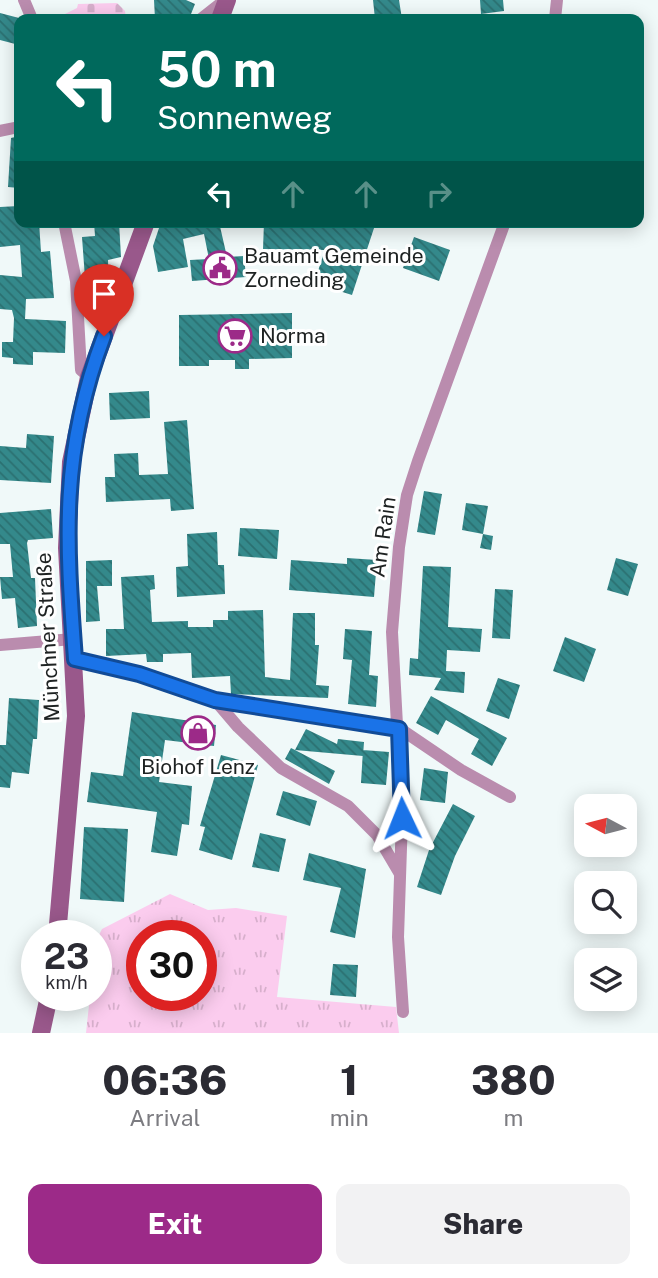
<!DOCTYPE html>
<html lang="en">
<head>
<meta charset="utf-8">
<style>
  body { margin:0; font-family:"Public Sans",sans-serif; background:#f2f2f3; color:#2b2b33; height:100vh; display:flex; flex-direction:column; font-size:26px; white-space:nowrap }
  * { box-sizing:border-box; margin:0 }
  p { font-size:23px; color:#7c7c81 }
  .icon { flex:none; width:38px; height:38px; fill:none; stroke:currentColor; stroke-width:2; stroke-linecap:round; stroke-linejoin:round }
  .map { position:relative; height:1033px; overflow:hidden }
  .side { display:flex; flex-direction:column; background:#fff; flex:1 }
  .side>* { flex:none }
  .banner { position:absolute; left:14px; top:14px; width:630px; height:214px; border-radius:14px; box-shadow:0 4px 18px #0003; background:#00695c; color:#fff; overflow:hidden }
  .needle { width:46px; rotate:277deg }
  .buttons { position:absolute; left:574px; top:794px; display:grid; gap:14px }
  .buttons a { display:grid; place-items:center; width:63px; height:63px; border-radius:14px; background:#fff; box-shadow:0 4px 18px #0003; font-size:35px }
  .speed { position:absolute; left:21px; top:920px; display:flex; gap:14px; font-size:35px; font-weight:700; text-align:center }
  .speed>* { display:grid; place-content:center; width:91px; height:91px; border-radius:50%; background:#fff; box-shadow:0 4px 18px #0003; line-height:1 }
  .speed small { font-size:18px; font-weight:400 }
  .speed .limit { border:10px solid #d22; background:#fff; color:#111 }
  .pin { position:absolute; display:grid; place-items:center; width:60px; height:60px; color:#fff; margin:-72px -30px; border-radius:50% 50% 50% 0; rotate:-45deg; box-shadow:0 0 7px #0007 }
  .pin .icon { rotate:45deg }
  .me { position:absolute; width:77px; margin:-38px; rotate:358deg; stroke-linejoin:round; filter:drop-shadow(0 0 5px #0008) }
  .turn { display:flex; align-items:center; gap:24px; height:147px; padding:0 28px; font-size:32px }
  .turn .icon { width:91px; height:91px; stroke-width:2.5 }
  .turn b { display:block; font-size:49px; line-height:60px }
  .lanes { display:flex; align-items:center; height:66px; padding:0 28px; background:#0003; justify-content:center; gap:35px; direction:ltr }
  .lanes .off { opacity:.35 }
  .eta { display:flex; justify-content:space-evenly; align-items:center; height:119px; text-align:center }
  .eta b { font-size:42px; font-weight:800; line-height:49px }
  .action { display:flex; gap:14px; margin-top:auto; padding:14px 28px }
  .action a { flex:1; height:80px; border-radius:14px; background:#9c2a88; color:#fff; font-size:28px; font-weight:800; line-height:80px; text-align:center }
  .action a+a { background:#f2f2f3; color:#2b2b33 }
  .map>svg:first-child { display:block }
</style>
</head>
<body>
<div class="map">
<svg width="658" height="1033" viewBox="0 0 658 1033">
  <defs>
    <pattern id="grass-tufts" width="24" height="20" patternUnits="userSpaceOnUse" patternTransform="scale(1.75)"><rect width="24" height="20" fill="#fbccee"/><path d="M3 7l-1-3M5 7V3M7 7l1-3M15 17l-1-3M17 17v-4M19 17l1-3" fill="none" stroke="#d7afcc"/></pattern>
    <pattern id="cemetery-stones" width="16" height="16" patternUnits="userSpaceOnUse" patternTransform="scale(1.75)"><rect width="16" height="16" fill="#fbccee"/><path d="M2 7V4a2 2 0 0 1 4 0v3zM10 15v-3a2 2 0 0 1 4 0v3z" fill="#d7afcc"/></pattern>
    <pattern id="building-back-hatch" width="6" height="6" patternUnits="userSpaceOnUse" patternTransform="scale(1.75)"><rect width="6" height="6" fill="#34898b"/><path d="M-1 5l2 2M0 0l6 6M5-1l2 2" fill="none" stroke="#2b7071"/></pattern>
  </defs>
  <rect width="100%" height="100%" fill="#f0f9f9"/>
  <path fill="url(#grass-tufts)" fill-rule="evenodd" d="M170,894L208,910L236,908L287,916L277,997L396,1007L399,1033H86L90,996H96V941L102,929ZM142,936H201V996H142Z"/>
  <path fill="url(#cemetery-stones)" d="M117,3L125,11L126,19H55L77,8L78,4Z"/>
  <path fill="url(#building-back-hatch)" d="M154,0H186L195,4L189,19H155Z
    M373,0H399L402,19H375Z
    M480,0H503L504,11L481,14Z
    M0,13L19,18V45L0,40Z
    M19,136V188L8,187L11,138Z
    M19,206V222H39L41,252L50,251L54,298L26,299L25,319L66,321L65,353L33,352V365L13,364V358L2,357V342H13L14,318L12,310L0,309V275L22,277L20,245L0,247V207Z
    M94,222H119L121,257L108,260L109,291L86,292L82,237L95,236Z
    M161,222H219L227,257L244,256L246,277L192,281L190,260L209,259L204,234L183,239L188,267L158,272L153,246Z
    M264,222H376L352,295L314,283L325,250L263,249Z
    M414,237L450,250L439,281L403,268Z
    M292,313V358L249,359V369H235V360H209V366H179V315Z
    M149,391L150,418L110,420L109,393Z
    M187,420L194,509L171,511L170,499L106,502L105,477H115L114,454L138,453L139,475L168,474L164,422Z
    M27,434L54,436L51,483L0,480V446L26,448Z
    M424,491L442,494L435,535L417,532Z
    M466,503L488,506L483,534L462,530Z
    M51,509L53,538L28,540L27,543L31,578H35L37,626L18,628L15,598L2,599L0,577H13L10,544H0V513Z
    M240,528L279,530L277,559L238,556Z
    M217,532L218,565H224L225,594L177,597L176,567L188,566L187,534Z
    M483,534L493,536L491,550L480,548Z
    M347,558L377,560L374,597L289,590L291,560L347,564Z
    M616,558L638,564L628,596L607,590Z
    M112,560V586H97L100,621L86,622V561Z
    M423,566L451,567L448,627L482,629L480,652L447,650L446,671L465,672L464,693L434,690L441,678L409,675L410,658L418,659Z
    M154,575L155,589L150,590L152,622L188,621V627H213V620H228V611L263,610L265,677L290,680L293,613H315V645H319L316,685L329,686L328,698L231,694L230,676L192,678L191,653L163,654V662H147L146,654L106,656V629H124L121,577Z
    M495,589L513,590L510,639L492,638Z
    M345,629L372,631L369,675L378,676L376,707L348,704L352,660L343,659Z
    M565,637L596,649L584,682L553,671Z
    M498,678L520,685L509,719L486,711Z
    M431,696L507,738L492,766L471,754L479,739L446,720L438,735L416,723Z
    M9,698L39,700L37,739H33L29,774L12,772L10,788L0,787V745H6Z
    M132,712L216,725L214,746L165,740L159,782L192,786L189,825L182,824L177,856L151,852L157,812L87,802L91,772L123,776Z
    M306,729L337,744L338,739L364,742L363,756L295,750L335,771L329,784L285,759L291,748L295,750Z
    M363,750L389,752L386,785L361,783Z
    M221,755L258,765L232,860L199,850L205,827L200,826Z
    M424,768L448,772L445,803L420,800Z
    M283,791L317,801L310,826L276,815Z
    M453,804L475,816L455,856L441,895L417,887L429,850Z
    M84,827L128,829L124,902L80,899Z
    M260,833L286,839L279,872L252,867Z
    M309,853L366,869L355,938L330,932L341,888L303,880Z
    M333,964L358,965L356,997L330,995Z"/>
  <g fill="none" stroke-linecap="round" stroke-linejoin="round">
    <path stroke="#ba8cae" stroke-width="12" d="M24,0L32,19
      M201,19L225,0
      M555,19L557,0
      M0,131L19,127
      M64,222L76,281L81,370L89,377
      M0,645L73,639
      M75,659L139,674L215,700L399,728L461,770L510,797
      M215,700L238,727L281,768L348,806L377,835L400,874
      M403,1012L398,937L402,818L392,632L399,547L407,495L418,461L505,222"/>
    <path stroke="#99588b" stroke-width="18" d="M220,19L227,0
      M57,936L76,716L67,548L71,462L89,377L146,222
      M41,1033L49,996"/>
  </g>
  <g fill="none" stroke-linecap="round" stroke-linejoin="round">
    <defs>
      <path id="route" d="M104,336C60,452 66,539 75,659L139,674L215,700L399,729L402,818"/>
    </defs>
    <use href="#route" stroke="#114b97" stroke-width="18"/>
    <use href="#route" stroke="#1a73e8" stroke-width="12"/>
  </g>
  <defs>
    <symbol id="civic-ring" viewBox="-11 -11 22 22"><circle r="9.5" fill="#fff" stroke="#9c2a88" stroke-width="1.5"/><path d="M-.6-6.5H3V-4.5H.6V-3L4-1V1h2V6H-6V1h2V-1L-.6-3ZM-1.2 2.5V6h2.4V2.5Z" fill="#9c2a88"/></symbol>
    <symbol id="supermarket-ring" viewBox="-11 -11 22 22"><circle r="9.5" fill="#fff" stroke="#9c2a88" stroke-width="1.5"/><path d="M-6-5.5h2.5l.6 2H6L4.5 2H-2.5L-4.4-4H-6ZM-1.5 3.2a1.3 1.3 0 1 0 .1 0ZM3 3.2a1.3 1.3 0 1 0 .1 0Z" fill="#9c2a88"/></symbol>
    <symbol id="shop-ring" viewBox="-11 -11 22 22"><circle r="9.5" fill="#fff" stroke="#9c2a88" stroke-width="1.5"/><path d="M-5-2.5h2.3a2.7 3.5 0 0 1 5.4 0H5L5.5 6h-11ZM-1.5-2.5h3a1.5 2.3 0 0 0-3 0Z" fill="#9c2a88"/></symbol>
  </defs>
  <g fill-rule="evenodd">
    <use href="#civic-ring" x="201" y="249" width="38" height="38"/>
    <use href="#supermarket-ring" x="216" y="317" width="38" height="38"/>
    <use href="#shop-ring" x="179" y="714" width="38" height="38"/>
  </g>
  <g text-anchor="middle" stroke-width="6" stroke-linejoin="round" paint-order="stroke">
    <g font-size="21" fill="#1e2222" stroke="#fff" text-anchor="start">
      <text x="244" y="263">Bauamt Gemeinde<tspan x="244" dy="24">Zorneding</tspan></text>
      <text x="260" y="343">Norma</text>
      <text x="198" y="774" text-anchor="middle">Biohof Lenz</text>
    </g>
    <g font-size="21" fill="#1e2222" stroke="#fff">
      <text transform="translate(383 537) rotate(-82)" y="7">Am Rain</text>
      <text transform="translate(48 637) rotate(-93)" y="7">Münchner Straße</text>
    </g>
  </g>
</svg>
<div class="buttons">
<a><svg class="needle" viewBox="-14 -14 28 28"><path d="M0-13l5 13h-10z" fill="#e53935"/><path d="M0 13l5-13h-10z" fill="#7c7c81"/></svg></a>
<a><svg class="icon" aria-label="search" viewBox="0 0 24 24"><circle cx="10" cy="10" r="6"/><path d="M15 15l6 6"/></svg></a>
<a><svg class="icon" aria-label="layers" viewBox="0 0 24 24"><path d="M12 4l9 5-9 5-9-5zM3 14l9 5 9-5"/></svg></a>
</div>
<div class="speed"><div>23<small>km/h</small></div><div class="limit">30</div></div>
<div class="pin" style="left:104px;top:336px;background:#d93025"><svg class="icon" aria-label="arrive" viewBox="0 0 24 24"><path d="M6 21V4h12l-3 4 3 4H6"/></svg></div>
<svg class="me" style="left:402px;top:818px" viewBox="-20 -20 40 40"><path d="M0-17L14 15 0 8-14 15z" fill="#1a73e8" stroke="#fff" stroke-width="4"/></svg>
<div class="banner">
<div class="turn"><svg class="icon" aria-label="left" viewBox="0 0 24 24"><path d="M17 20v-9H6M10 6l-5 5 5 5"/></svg><div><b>50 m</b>Sonnenweg</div></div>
<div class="lanes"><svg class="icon" aria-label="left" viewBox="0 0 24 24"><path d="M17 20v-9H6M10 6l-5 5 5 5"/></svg><svg class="icon off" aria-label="ahead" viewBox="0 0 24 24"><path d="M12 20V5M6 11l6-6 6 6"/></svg><svg class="icon off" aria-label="ahead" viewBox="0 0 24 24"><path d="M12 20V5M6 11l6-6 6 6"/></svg><svg class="icon off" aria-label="right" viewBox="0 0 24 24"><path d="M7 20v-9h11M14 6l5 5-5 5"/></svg></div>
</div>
</div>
<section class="side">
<div class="eta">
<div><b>06:36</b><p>Arrival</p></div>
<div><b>1</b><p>min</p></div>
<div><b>380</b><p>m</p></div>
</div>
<div class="action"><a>Exit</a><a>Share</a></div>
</section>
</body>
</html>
